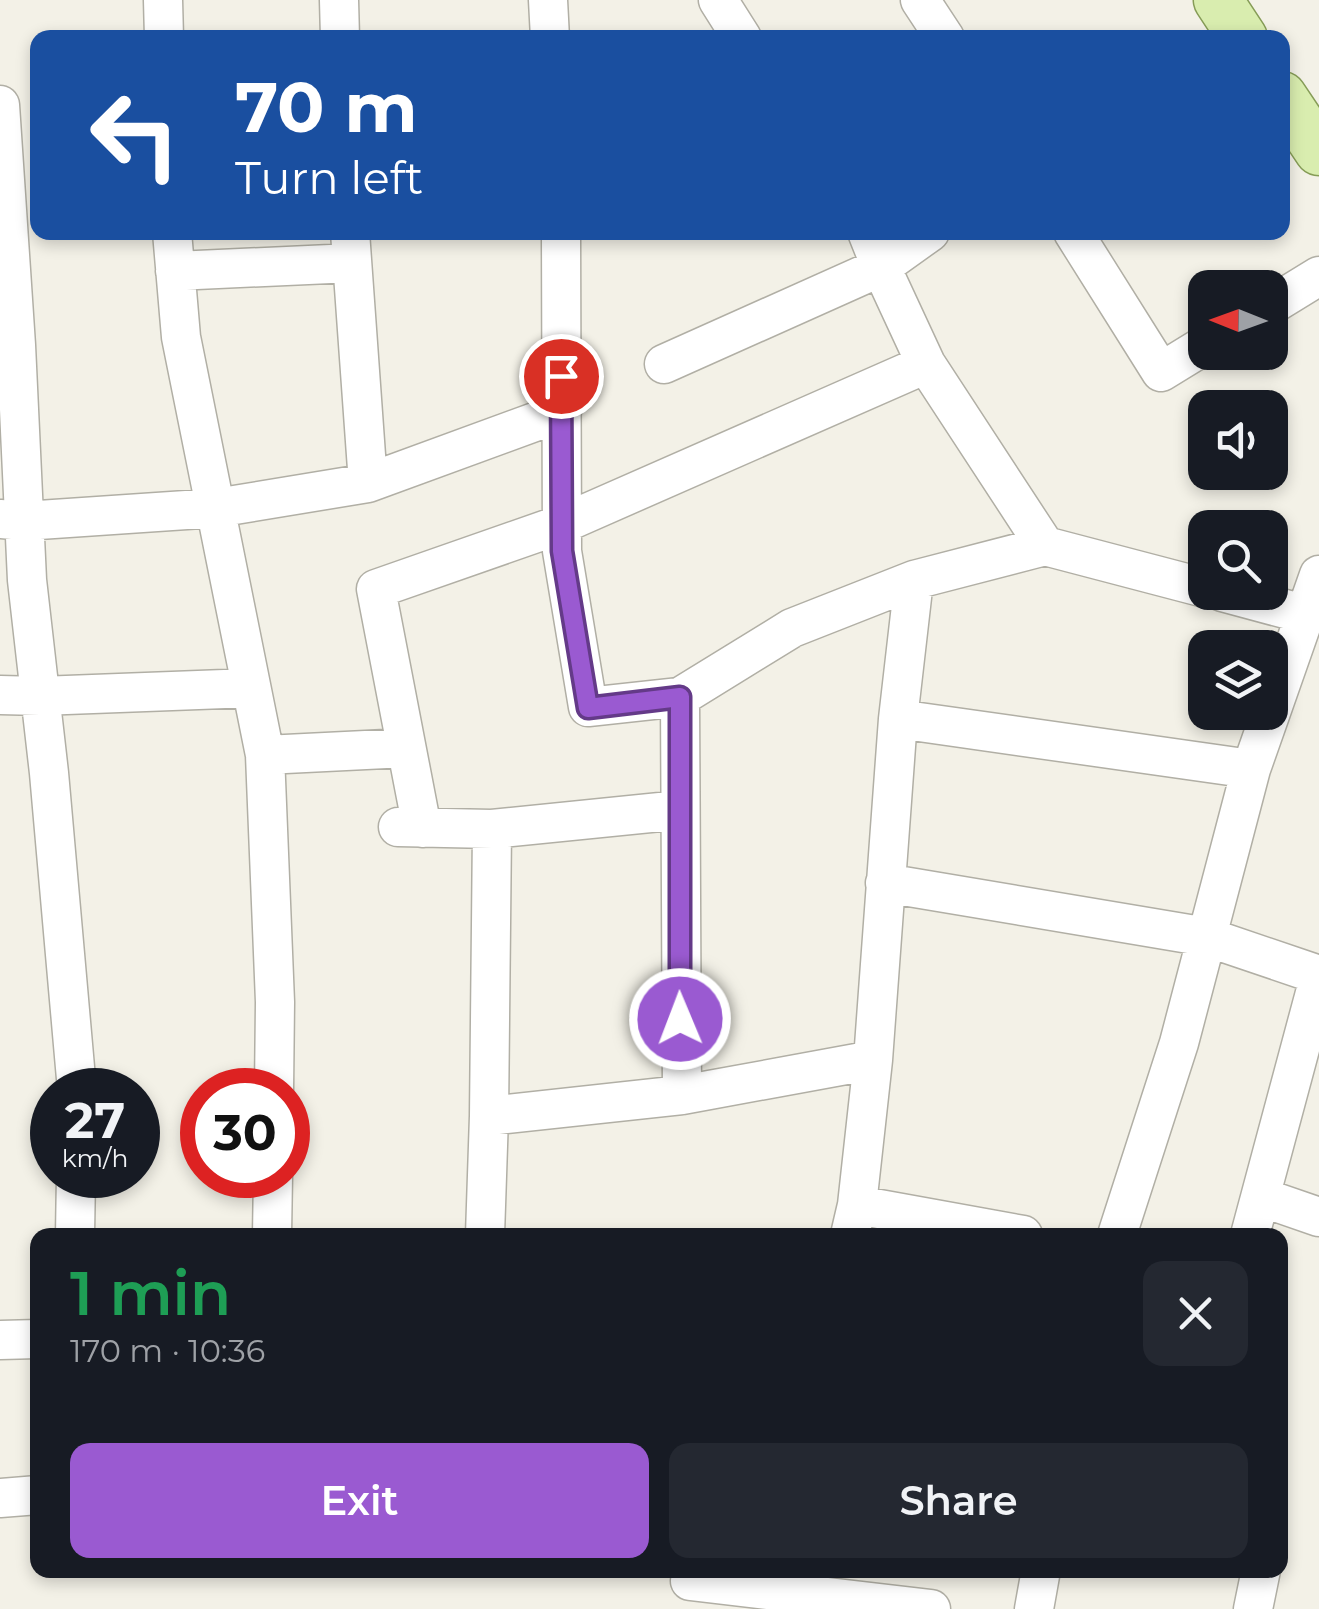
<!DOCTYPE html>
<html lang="en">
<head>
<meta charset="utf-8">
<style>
  body { margin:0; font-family:Montserrat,sans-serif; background:#242831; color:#f1f3f6; height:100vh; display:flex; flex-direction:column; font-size:38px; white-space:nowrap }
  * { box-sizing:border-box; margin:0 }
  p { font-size:32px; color:#9ea1a6 }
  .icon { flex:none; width:55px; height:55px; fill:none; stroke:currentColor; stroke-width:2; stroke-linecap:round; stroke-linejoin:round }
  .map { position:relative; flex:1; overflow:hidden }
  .side { position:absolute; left:30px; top:1228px; width:1258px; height:350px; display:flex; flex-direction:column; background:#171b24; border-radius:20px; box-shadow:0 5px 15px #0003 }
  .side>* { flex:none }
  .guide { position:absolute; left:30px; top:30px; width:1260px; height:210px; border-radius:20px; box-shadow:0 5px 15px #0003; background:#1a4fa0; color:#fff; overflow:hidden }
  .needle { width:65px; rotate:271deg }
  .buttons { position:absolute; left:1188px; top:270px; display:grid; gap:20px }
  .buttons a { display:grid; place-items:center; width:100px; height:100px; border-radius:20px; background:#171b24; box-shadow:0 5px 15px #0003; font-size:50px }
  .speed { position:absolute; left:30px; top:1068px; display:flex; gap:20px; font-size:50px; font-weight:700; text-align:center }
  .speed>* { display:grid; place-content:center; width:130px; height:130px; border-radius:50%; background:#171b24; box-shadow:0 5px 15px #0003; line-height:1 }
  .speed small { font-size:25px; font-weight:400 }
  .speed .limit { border:15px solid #d22; background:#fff; color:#111 }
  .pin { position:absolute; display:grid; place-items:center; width:85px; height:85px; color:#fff; margin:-42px; border:5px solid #fff; border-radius:50%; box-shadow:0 2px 10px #0007 }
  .me { position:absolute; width:110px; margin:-55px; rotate:359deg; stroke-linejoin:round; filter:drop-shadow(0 0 8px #0008) }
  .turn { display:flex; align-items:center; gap:35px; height:210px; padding:0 40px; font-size:45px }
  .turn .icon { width:130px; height:130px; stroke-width:2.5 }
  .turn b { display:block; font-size:70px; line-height:85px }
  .round { display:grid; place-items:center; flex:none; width:105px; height:105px; border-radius:20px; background:#242831 }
  .head { display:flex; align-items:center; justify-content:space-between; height:170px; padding:0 40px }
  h1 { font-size:60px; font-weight:600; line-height:75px; color:#1e9e55 }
  .primary-button { display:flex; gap:20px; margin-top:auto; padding:20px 40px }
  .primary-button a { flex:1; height:115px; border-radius:20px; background:#9a5ad1; color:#fff; font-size:40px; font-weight:600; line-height:115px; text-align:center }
  .primary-button a+a { background:#242831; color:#f1f3f6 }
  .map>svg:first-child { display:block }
</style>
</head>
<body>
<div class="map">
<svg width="1319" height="1609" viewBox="0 0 1319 1609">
  <rect width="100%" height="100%" fill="#f3f1e7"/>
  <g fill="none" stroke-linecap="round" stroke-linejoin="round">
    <defs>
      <path id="minor" d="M163,0L164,38
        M339,0L340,38
        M548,0L550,38
        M718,0L742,38
        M920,0L945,38
        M0,105L16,345L27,580L49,773L77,1090
        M172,232L181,337L265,755L275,1002L274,1090
        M350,232L368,483
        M561,232L562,551L588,707L680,697L682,1095
        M1073,232L1161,372L1205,345
        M175,271L352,263
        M1270,306L1319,276
        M664,364L881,267L930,232
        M0,519L24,521L216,508L368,483L562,412
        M1045,546L1205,588
        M1222,592L1304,614
        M0,695L40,696L251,688
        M680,697L792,628L914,580
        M898,719L1251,769
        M265,755L406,748
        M398,827L492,829L680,810
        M422,828L376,589L562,524L926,364
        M885,883L1207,937L1319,975
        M489,1116L682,1095L873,1060
        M1261,1197L1319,1217
        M857,1205L873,1060L898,719L914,580L1045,546L926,364L881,267L867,232
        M75,1235L76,1175
        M272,1235L273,1175
        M485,1235L489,1116L492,829
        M850,1235L857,1205L1023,1235
        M1117,1235L1179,1043L1251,769L1319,575
        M1250,1235L1319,978
        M0,1340L38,1339
        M0,1498L38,1495
        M690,1581L931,1609
        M1034,1609L1041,1570
        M1253,1609L1261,1570"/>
      <path id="major" d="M1218,0L1243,38
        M1282,96L1319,151"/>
    </defs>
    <use href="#minor" stroke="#b1afa5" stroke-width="41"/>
    <use href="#major" stroke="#869c57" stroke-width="51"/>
    <use href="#minor" stroke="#fff" stroke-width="38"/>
    <use href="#major" stroke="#d9edaf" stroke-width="48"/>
  </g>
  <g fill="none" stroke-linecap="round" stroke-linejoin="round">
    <defs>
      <path id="route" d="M561,376L562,551L588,708L680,697V1019"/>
    </defs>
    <use href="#route" stroke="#643a88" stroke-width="25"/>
    <use href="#route" stroke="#9a5ad1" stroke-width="18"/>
  </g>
</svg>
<div class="buttons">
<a><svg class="needle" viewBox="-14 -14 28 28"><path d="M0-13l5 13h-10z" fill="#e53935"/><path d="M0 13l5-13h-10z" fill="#9ea1a6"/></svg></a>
<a><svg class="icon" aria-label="sound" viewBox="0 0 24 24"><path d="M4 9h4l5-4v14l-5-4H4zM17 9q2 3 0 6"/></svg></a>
<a><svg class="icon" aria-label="search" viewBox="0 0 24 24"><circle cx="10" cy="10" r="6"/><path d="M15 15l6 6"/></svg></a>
<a><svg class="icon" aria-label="layers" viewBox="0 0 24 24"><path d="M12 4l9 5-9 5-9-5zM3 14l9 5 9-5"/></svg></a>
</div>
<div class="speed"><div>27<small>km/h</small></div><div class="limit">30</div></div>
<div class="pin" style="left:561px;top:376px;background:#d93025"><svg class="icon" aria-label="arrive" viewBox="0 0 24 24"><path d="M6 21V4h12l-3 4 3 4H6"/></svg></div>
<svg class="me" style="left:680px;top:1019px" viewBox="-20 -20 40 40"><circle r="17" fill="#9a5ad1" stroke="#fff" stroke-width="3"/><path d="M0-11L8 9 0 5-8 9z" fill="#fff"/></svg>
<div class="guide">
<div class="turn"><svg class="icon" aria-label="left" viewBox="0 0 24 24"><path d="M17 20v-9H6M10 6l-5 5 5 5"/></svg><div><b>70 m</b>Turn left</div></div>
</div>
<section class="side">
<div class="head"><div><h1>1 min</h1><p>170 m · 10:36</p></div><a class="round"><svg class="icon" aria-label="close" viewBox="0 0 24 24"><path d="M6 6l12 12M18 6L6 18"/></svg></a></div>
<div class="primary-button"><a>Exit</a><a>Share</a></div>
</section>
</div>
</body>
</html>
